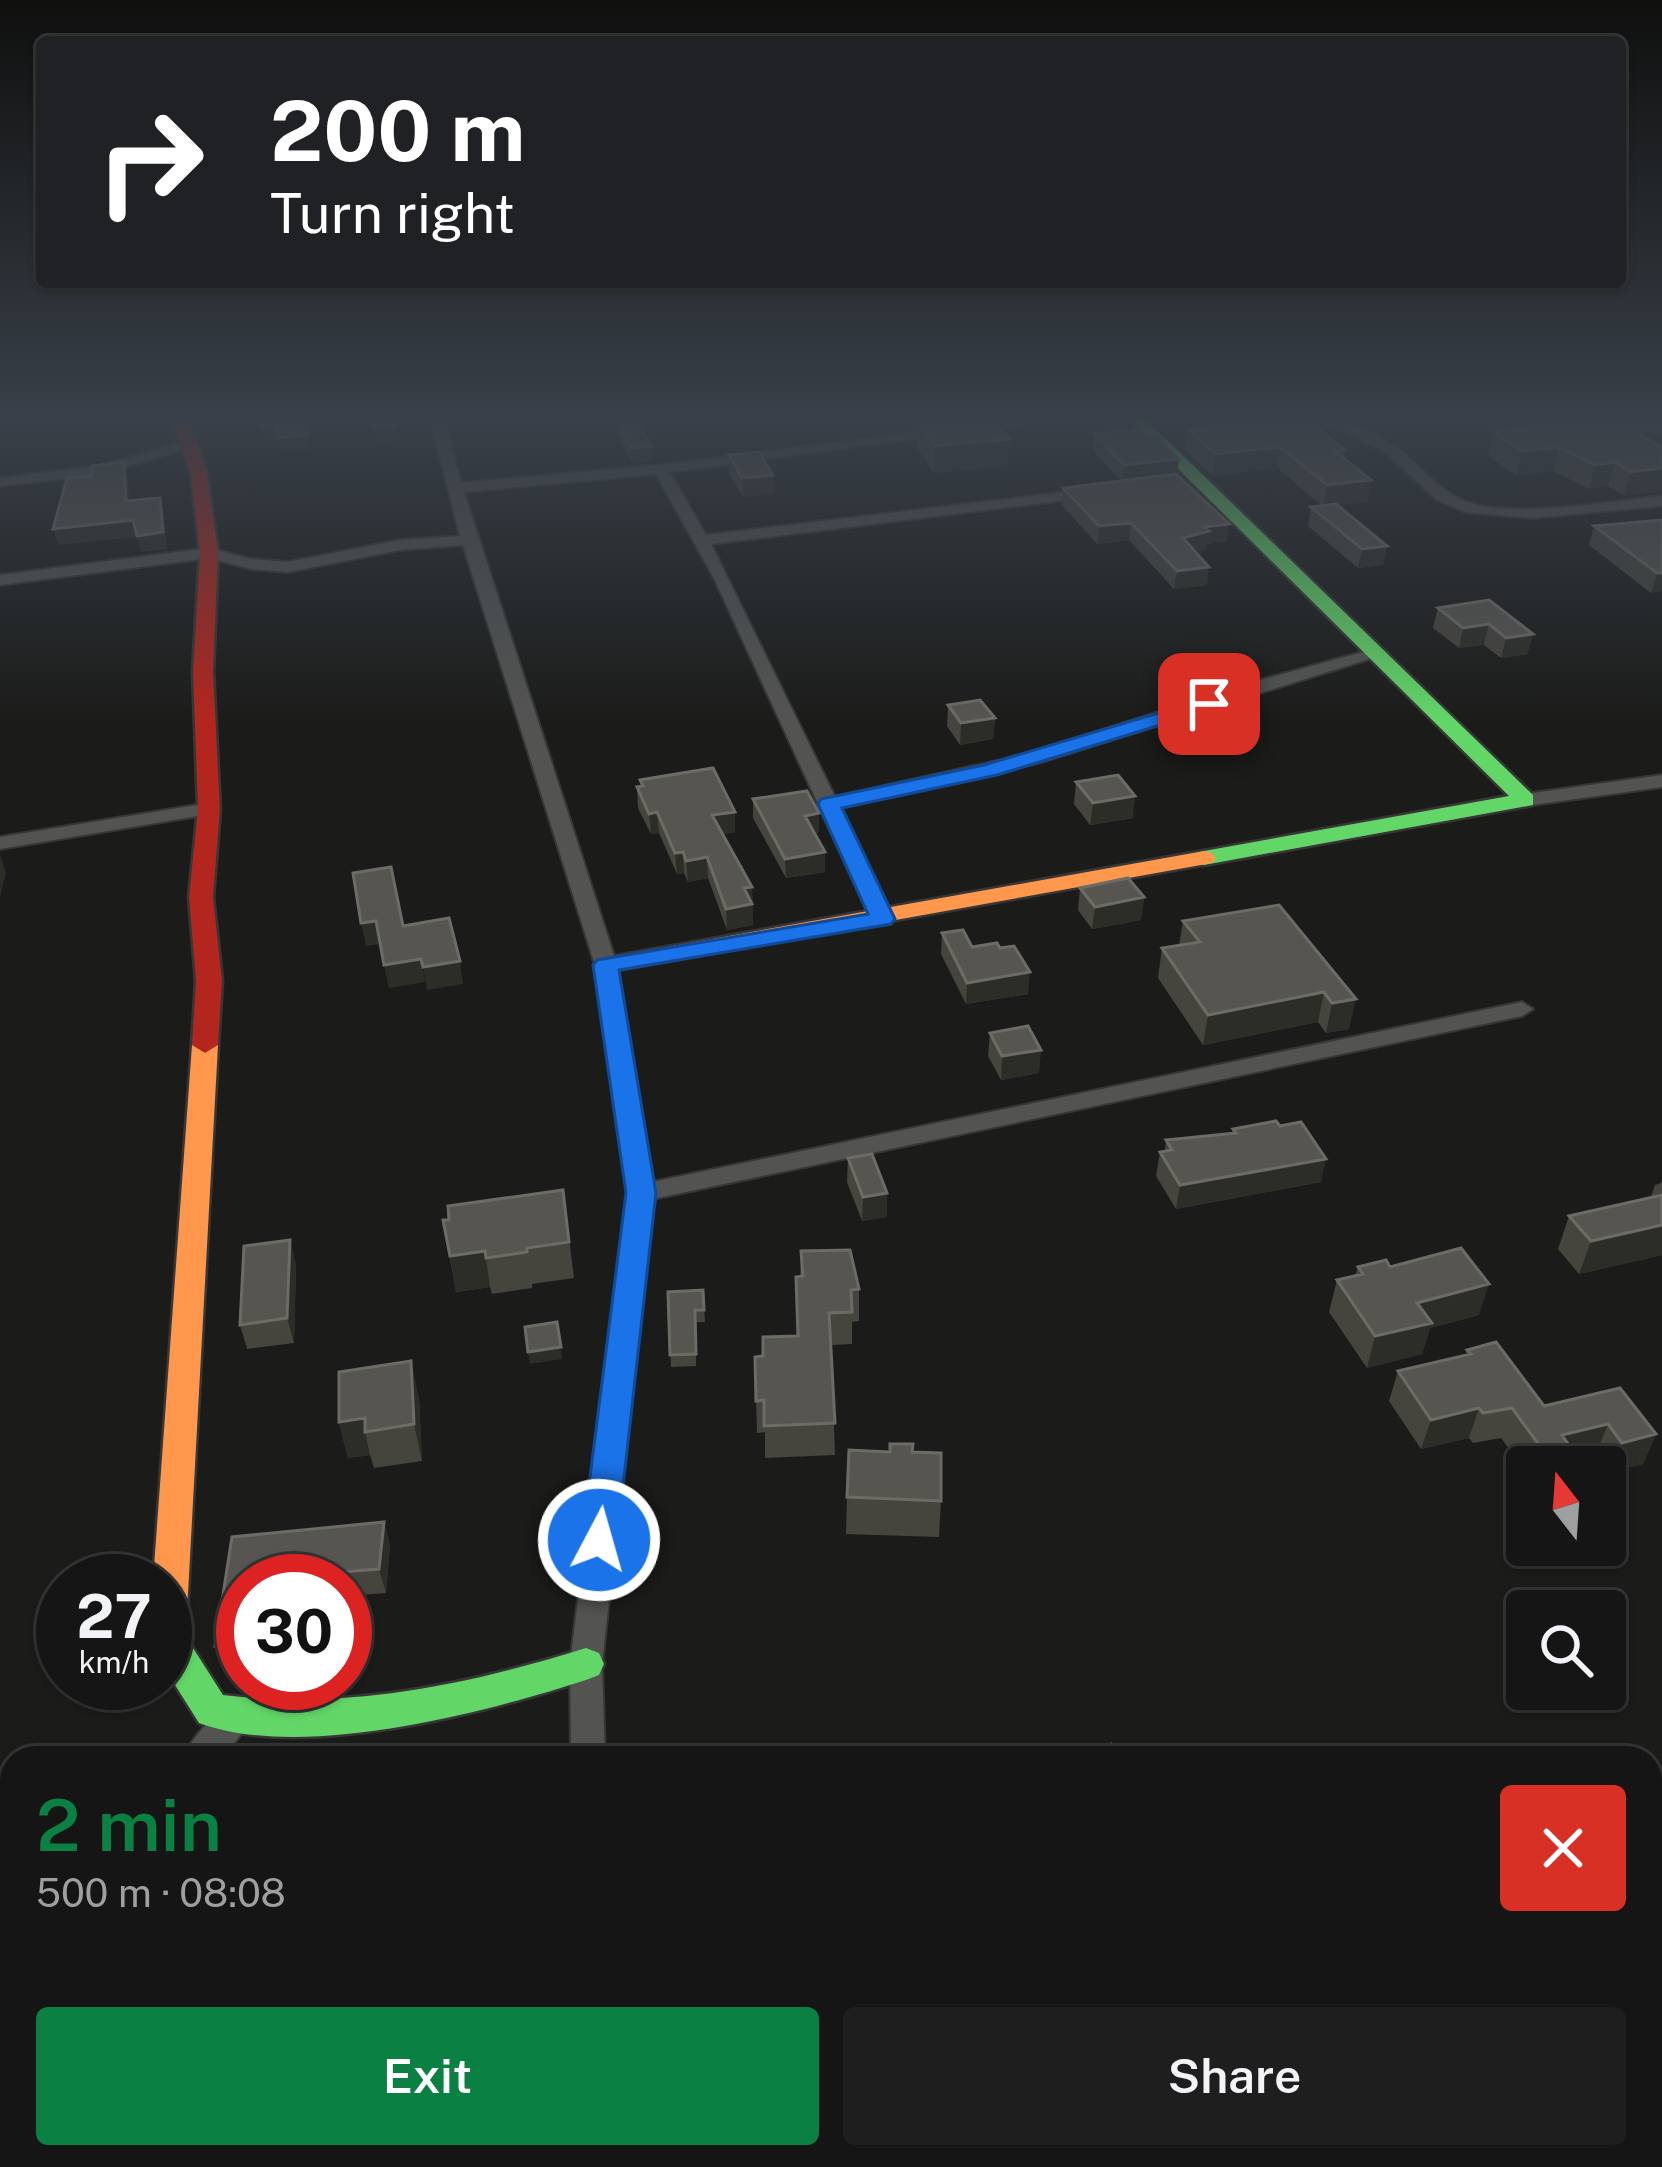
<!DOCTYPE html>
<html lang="en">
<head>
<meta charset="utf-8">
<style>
  body { margin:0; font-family:"Public Sans",sans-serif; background:#1d1e1d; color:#f1f3f6; height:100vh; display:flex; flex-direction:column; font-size:45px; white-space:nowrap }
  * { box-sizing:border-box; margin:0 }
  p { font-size:39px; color:#9d9fa0 }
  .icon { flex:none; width:66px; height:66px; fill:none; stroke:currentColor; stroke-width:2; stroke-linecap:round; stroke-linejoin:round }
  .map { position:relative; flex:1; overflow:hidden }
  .side { position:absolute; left:0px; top:1746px; width:1662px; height:423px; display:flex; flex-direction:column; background:#141514; border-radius:36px 36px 0 0; box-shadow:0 3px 9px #0004,0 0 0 3px #333434 }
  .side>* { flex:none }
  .top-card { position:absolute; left:36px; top:36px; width:1590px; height:252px; border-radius:12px; box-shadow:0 3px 9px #0004,0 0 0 3px #333434; background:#202124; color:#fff; overflow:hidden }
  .needle { width:78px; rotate:343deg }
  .fabs { position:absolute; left:1506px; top:1446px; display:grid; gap:24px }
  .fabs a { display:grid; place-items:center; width:120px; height:120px; border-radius:12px; background:#141514; box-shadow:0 3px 9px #0004,0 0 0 3px #333434; font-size:60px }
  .speed { position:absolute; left:36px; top:1554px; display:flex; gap:24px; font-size:60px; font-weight:700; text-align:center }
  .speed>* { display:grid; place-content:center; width:156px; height:156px; border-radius:50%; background:#141514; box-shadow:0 3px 9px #0004,0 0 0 3px #333434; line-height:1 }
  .speed small { font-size:30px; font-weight:400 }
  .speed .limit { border:18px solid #d22; background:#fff; color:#111 }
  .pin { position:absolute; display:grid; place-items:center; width:102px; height:102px; color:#fff; margin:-51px; border-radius:24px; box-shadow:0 6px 18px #0006 }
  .me { position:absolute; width:132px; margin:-66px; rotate:6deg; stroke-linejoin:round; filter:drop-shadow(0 0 9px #0008) }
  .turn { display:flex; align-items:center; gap:42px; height:252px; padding:0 36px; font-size:54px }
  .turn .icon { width:156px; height:156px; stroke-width:2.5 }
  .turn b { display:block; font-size:84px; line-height:102px }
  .round { display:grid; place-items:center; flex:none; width:126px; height:126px; border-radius:12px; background:#1d1e1d }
  .headline { display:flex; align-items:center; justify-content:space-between; height:204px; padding:0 36px }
  h1 { font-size:72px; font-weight:600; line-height:90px; color:#0b8043 }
  .cta { display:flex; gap:24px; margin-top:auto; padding:24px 36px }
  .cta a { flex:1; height:138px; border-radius:12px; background:#0b8043; color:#fff; font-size:48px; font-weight:600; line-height:138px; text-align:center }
  .cta a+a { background:#1d1e1d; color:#f1f3f6 }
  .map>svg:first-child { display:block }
</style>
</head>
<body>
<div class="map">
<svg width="1662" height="2167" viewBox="0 0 1662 2167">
  <rect width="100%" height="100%" fill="#1b1c1a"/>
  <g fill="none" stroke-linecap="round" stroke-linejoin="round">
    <defs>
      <path id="street" d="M430,418H444L461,483L661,465L1026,418H1068L670,472L706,535L1091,489L1098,493L1091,497L711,544L835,797L1028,754L1246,684L1370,650L1385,654L1041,762L840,808L893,919L882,925L871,919L714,578L656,474L464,492L617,965L652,1182L1522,1002L1533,1009L1522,1016L653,1199L602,1664L605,1758H571L570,1664L628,1193L595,965L463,545L400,550L288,572L251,569L209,558L0,585V575L209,548L251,559L288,562L400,540L460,536Z
        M1316,418C1343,418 1381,434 1402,451C1423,469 1440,492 1467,502C1514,519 1610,501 1662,496V506L1532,518L1465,512L1437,500L1387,453Z
        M1472,418L1662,424V432L1479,422Z
        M190,439L197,443L195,446L104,474L0,486V478L102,466Z
        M1662,775V787L1525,806L1515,800L1525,794Z
        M209,803L216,805V813L0,849V837Z
        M239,1701L251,1705L256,1716L222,1758H183C192,1737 217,1709 239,1701Z
        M50,2157H92L88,2167H46Z
        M580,2157H620V2167H580Z"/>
      <path id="fast" d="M1127,418H1144L1533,795V805L1204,865L1196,863L1192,858L1196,853L1204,851L1509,796Z
        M168,1614L181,1619L186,1637L223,1695C348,1710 467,1685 586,1648L599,1653L604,1664L599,1675L586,1680C484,1713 302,1761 199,1723L165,1669Z"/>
      <path id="slow" d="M1204,851L1212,853L1216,858L1212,863L606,972L594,965L606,958Z
        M205,1037L218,1045L186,1630L181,1641L168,1646L165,1581H153L192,1045Z"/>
      <path id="jam" d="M172,418H188L207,473L218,553L213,671L220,809L213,897L222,981L218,1045L205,1053L192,1045L196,981L189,897L198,809L193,671L200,553L191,473Z"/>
    </defs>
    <use href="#street" stroke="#353635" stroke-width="4"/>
    <use href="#fast" stroke="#353635" stroke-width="5"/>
    <use href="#slow" stroke="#353635" stroke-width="5"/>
    <use href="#jam" stroke="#353635" stroke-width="5"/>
    <use href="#street" fill="#535452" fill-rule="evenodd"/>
    <use href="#fast" fill="#63d668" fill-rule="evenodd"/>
    <use href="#slow" fill="#ff974d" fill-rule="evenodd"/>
    <use href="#jam" fill="#b3261e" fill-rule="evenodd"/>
  </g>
  <path fill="#45443d" d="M609,418H636L651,446L652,461L632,463Z
    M915,418H992L1009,439L1007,466L934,473L917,448L918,421Z
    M1241,418H1305L1345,450L1344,458L1371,480L1367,502L1338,505L1387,546L1383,565L1358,568L1308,526L1311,507L1322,506L1277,468L1212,476L1185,450L1188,429L1241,423Z
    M1494,432L1662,447L1624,496L1608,486L1589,489L1553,471L1516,475L1488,456Z
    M1094,434L1179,459L1177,475L1227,541L1207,544V549L1196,552L1207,585L1174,589L1129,540L1097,544L1062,505L1063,488L1121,481L1093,451Z
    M729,455L774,494L743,497L729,473Z
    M1662,520V591L1651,593L1589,545L1594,526Z
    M1438,608L1533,634L1527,654L1501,658L1484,645L1459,648L1433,628Z
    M948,705L995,718L993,739L960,745L947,726Z
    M640,780L735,812V832L723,834L752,887L753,925L727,930L708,878L688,882L684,873L677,874L659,833L651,834L638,808L637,787H641Z
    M1076,782L1133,818L1090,825L1074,804Z
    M753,799L819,833H815L825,872L786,878L753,818Z
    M1080,888L1144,897L1141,920L1092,929L1078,910Z
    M1279,905L1349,1029L1326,1033L1318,1022L1203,1045L1158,978L1162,948L1179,945L1183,921Z
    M942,933L972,947L1028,994L966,1004L941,954Z
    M990,1033L1039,1073L1001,1080L988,1056Z
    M1233,1129L1321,1182L1176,1209L1156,1176L1160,1152L1165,1151L1166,1140L1232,1133Z
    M848,1158L887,1193V1217L862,1221L847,1182Z
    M1662,1181V1255L1579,1274L1558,1249L1569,1216L1651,1197L1655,1185L1661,1183Z
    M563,1190L574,1278L532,1284V1288L492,1294L490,1287L456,1292L443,1220Z
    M801,1251L859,1289V1321L852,1322V1344L831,1345L835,1455L765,1458V1432L757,1433L755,1357L763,1356L798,1336Z
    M296,1264L294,1343L247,1349L240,1325Z
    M1358,1267H1390L1479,1315L1430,1328L1422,1354L1367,1368L1329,1312L1337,1280L1355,1276Z
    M703,1290L705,1322H696V1366L671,1367L668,1292Z
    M1467,1350L1544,1406L1656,1434L1643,1464L1610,1472L1596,1454L1573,1460L1570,1467H1527V1473L1501,1438L1473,1443L1469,1438L1421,1449L1389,1401L1398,1371L1465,1355Z
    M419,1398L422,1461L374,1468L370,1455L348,1458L339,1422Z
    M912,1452L941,1501L939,1537L846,1534L847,1497Z
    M384,1522L390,1546L386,1593L348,1596L347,1608H345V1581H243V1667L224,1670L215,1646L232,1537Z
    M1662,1822V1896L1650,1900V1825Z"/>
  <path fill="#2d2d28" d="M785,418H821V422L785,426Z
    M275,424L278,439L264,440L262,426Z
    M396,426L398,440L378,442L376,428Z
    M308,435L310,449L281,452L278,438Z
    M1009,439L1007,466L934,473L935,446Z
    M651,446L652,461L632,463L631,448Z
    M1280,447L1277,468L1212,476L1215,454Z
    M1559,447L1553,471L1516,475L1522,451Z
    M1179,459L1177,475L1122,482L1124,465Z
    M124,462L128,478L130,518L126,501Z
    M1615,462L1608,486L1589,489L1595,465Z
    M1662,468V491L1624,496L1631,472Z
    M773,475L774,494L743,497L742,478Z
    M1371,480L1367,502L1323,507L1327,485Z
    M160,498L164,514L167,549L141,552L137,537L58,545L53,529Z
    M1131,523L1129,540L1097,544L1099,526Z
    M1229,524L1227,541L1207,544V549L1181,556L1183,538L1204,527Z
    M1387,546L1383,565L1358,568L1362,549Z
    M1209,567L1207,585L1174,589L1177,571Z
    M1657,573H1662V591L1651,593Z
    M1489,624L1484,645L1459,648L1463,628Z
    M1533,634L1527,654L1501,658L1506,638Z
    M995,718L993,739L960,745L961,723Z
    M1135,796L1133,818L1090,825L1093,803Z
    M657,812L659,833L651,834L649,814Z
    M735,812V832L713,836L712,815Z
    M819,813V833L805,835V816Z
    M683,852L684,873L677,874L675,853Z
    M825,852V872L786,878L785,859Z
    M0,854L6,873L0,897Z
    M707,857L708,878L688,882L686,861Z
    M752,887L753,925L727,930L726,909L744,888Z
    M1144,897L1141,920L1092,929L1095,907Z
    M376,921L380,944L366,946L361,923Z
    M421,959L425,982L389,988L384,965Z
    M460,961L463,984L427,990L423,967Z
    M1030,972L1028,994L966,1004L967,983Z
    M1324,992L1318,1022L1203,1045L1208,1015Z
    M1356,999L1349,1029L1326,1033L1332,1003Z
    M1041,1050L1039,1073L1001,1080L1002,1056Z
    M1326,1159L1321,1182L1176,1209L1180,1185Z
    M887,1193V1217L862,1221L863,1197Z
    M1662,1225V1255L1579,1274L1591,1241Z
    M290,1240L296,1264L294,1343L287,1318Z
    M485,1251L490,1287L456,1292L450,1256Z
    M1489,1284L1479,1315L1430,1328L1422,1354L1367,1368L1375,1336L1417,1303Z
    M561,1347L562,1359L530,1364L528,1352Z
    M411,1361L419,1398L422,1461L414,1424Z
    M1479,1408L1469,1438L1421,1449L1431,1420Z
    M365,1418V1432L370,1455L348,1458L339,1422Z
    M1608,1424L1596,1454L1573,1460L1570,1467H1548L1562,1435Z
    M1656,1434L1643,1464L1610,1472L1622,1443Z
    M384,1522L390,1546L386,1593L379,1569Z
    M1662,1872V1896L1650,1900V1893Z
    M665,2157H773L730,2167H666Z"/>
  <path fill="#56554f" stroke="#6c6b66" stroke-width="3" d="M259,418H304L308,435L278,438L275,424L262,426Z
    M372,418H393L396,426L376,428Z
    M616,418H636L651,446L631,448Z
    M941,418H992L1009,439L935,446L918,421Z
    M1245,418H1305L1345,450L1335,451L1371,480L1327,485L1280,447L1215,454L1188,429L1249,422Z
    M1607,418H1611L1662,447V468L1631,472L1615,462L1595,465L1559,447L1522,451L1494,432Z
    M1138,430L1148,438L1157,437L1179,459L1124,465L1094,434Z
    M759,452L773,475L742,478L729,455Z
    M124,462L126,501L160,498L163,532L137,536L133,520L53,529L67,478L92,476V466Z
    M1176,474L1229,524L1204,527L1209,531L1183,538L1209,567L1177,571L1131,523L1099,526L1063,488Z
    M1336,504L1387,546L1362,549L1311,507Z
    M1662,520V573H1657L1594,526Z
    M1489,600L1533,634L1506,638L1489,624L1463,628L1438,608Z
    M980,700L995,718L961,723L948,705Z
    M713,768L735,812L712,815L752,887L744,888L752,904L726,909L707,857L686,861L683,852L675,853L657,812L649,814L637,787L643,786L640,780Z
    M1118,775L1135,796L1093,803L1076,782Z
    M807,791L819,813L805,816L825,852L785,859L753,799Z
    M391,867L403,926L449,918L460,961L423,967L421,959L384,965L376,921L361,923L353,873Z
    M1128,878L1144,897L1095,907L1080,888Z
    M1279,905L1356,999L1332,1003L1324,992L1208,1015L1162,948L1200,942L1183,921Z
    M963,930L972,947L997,943L1000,948L1014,946L1030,972L967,983L942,933Z
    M1028,1026L1041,1050L1002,1056L990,1033Z
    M1276,1121L1280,1126L1301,1122L1326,1159L1180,1185L1160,1152L1172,1150L1166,1140L1236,1133L1233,1129Z
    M872,1154L887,1193L863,1197L848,1158Z
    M563,1190L569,1242L527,1248V1252L486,1258L485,1251L450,1256L443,1220H449L448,1206Z
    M1662,1195V1225L1591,1241L1569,1216Z
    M290,1240L287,1318L240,1325L244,1246Z
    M1461,1248L1489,1284L1417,1303L1432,1323L1375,1336L1337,1280L1363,1274L1358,1267L1386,1260L1390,1267Z
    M850,1250L859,1289L851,1290L852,1312L829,1313L835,1423L764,1426V1400L756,1401L755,1357L763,1356V1337L798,1336L796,1277L803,1276L801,1251Z
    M703,1290L704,1310H695L696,1354L670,1355L668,1292Z
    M557,1322L561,1347L528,1352L525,1327Z
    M1496,1342L1544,1406L1620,1388L1656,1434L1622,1443L1608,1424L1562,1435L1575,1454L1550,1460L1512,1408L1483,1413L1479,1408L1431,1420L1398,1371L1471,1354L1467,1350Z
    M411,1361L414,1424L365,1432V1418L339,1422V1372Z
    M890,1444H913L912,1452L941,1453V1501L847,1497L849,1450L890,1452Z
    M384,1522L379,1569L341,1572L340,1581H243V1642L215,1646L232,1537Z
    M1111,1744L1117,1758H1061Z
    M1662,1822V1869L1650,1849V1825Z
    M1011,2157H1151L1154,2167H1012Z"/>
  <linearGradient id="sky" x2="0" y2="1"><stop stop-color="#0f0f0e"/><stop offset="0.58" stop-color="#394049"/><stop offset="1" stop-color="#394049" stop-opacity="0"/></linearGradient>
  <rect width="1662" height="722" fill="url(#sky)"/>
  <path fill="#1a73e8" stroke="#114b97" stroke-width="3" d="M1209,698L1219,704L1216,708L997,775L842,808L895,919L891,924L619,970L656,1193L617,1540L612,1551L599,1555L587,1551L582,1540L626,1193L593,965L597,960L868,914L818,804L821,799L984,765Z"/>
</svg>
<div class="fabs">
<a><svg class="needle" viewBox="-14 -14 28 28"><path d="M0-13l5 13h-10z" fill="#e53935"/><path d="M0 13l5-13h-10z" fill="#9d9fa0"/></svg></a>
<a><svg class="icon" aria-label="search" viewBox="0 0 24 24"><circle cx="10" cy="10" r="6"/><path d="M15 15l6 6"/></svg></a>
</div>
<div class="speed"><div>27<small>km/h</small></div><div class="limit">30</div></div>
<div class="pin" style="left:1209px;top:704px;background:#d93025"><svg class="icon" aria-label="arrive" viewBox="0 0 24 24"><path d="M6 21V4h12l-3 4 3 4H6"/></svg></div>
<svg class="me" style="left:599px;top:1540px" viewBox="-20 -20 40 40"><circle r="17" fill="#1a73e8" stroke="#fff" stroke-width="3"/><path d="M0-11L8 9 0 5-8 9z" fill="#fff"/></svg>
<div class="top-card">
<div class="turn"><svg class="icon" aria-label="right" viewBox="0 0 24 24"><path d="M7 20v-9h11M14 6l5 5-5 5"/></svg><div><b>200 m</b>Turn right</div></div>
</div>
<section class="side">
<div class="headline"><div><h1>2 min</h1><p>500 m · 08:08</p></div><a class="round" style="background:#d93025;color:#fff"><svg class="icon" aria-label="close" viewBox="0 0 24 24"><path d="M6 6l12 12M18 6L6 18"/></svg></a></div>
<div class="cta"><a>Exit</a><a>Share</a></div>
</section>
</div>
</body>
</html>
